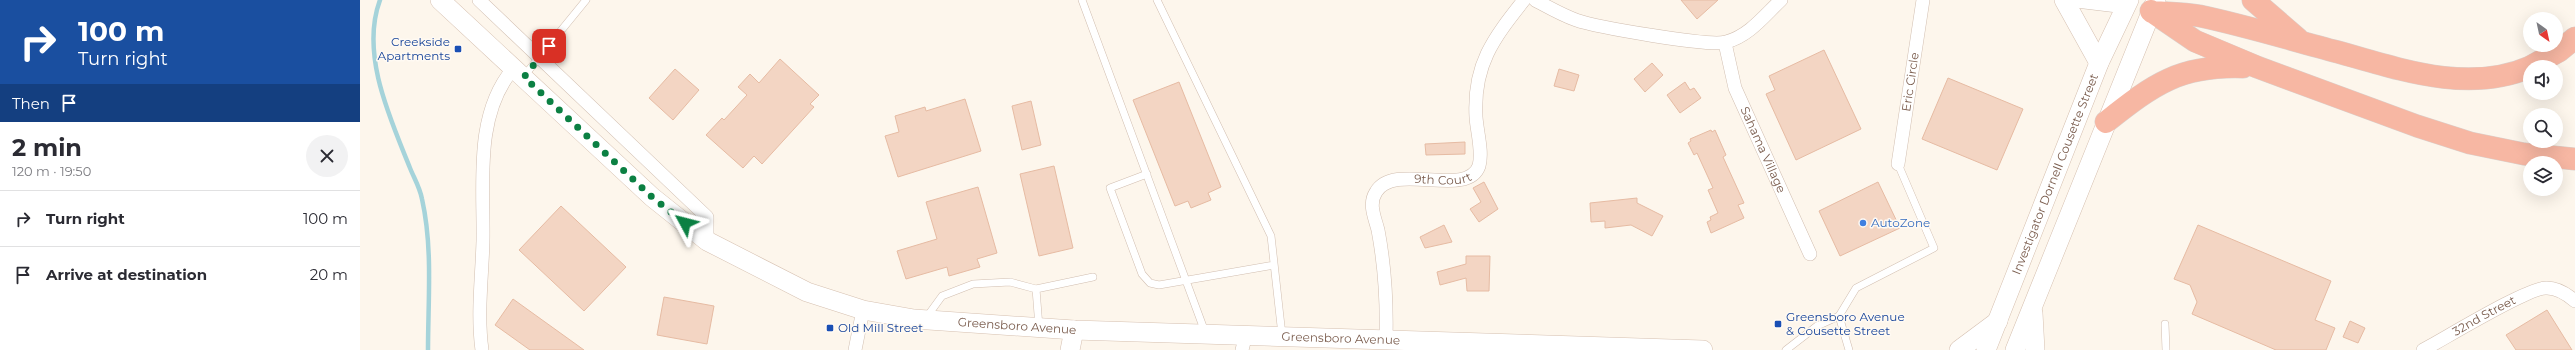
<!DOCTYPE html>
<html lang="en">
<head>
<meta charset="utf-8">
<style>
  body { margin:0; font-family:Montserrat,sans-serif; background:#f2f2f3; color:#2b2b33; height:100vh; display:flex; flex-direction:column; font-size:15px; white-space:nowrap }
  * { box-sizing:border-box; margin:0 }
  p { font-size:13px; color:#7c7c81 }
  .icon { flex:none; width:22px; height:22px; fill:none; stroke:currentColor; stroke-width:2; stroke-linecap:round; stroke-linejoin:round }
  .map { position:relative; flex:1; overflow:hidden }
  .side { display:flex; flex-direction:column; background:#fff; width:360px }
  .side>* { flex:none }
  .guide { background:#1a4fa0; color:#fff; overflow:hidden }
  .needle { width:26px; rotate:147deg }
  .fabs { position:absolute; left:2163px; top:12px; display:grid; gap:8px }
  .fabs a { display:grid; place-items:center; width:40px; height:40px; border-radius:50%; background:#fff; box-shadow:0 4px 16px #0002; font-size:20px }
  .pin { position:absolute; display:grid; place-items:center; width:34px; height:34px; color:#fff; margin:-17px; border-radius:8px; box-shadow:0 2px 6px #0006 }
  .me { position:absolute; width:44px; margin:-22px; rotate:308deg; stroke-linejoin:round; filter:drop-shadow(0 0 3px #0008) }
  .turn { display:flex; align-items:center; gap:14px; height:84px; padding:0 12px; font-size:18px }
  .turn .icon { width:52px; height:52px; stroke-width:2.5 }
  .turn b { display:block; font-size:28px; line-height:34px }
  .then { display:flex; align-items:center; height:38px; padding:0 12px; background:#0003; gap:8px; font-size:15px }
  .round { display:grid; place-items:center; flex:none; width:42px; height:42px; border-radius:21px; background:#f2f2f3 }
  .headline { display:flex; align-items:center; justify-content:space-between; height:68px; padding:0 12px }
  h1 { font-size:24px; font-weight:700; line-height:30px }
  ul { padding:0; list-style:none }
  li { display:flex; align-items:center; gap:12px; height:56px; padding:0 12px; border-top:1px solid #e1e1e2 }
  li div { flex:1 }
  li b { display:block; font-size:15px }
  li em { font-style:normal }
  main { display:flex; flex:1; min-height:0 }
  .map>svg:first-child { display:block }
</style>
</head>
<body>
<main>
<section class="side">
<div class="guide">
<div class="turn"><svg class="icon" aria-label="right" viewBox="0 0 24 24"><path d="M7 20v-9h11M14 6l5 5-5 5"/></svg><div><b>100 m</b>Turn right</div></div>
<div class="then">Then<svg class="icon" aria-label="arrive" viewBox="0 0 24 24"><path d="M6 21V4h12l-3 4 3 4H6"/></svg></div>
</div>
<div class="headline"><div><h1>2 min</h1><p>120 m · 19:50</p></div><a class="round"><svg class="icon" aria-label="close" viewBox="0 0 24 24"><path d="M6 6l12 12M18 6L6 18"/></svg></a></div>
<ul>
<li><svg class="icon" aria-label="right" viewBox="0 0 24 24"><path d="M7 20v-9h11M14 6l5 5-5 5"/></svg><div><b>Turn right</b></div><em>100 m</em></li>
<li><svg class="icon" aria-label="arrive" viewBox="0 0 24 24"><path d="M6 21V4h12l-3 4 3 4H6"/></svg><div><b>Arrive at destination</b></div><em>20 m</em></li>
</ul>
</section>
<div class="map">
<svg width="2215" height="350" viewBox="0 0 2215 350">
  <rect width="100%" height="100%" fill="#fdf6ec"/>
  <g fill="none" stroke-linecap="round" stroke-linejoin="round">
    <path stroke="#a5d3da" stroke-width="4.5" d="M20,0C0,54 30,118 50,168C54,178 60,188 62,199C73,248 68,300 68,350"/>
  </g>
  <path fill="#f3d5c3" stroke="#e6bba3" d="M1321,0H1358L1337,19Z
    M1464,50L1501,129L1436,160L1406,94L1415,90L1409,76Z
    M420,59L459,95L450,104L454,107L402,164L394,156L383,168L346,135L362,118L364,120L387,95L378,87L390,74L399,83Z
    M1292,63L1303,75L1285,92L1274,79Z
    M315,69L339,90L313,120L289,98Z
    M1199,69L1219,75L1214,91L1194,86Z
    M1588,78L1663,109L1637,170L1562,139Z
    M819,82L861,187L848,193L851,200L831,208L828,201L815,206L773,100Z
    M1325,82L1330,90L1334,88L1341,98L1320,113L1307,95Z
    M605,99L621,151L538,177L525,136L539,132L535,116L565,107L566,111Z
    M671,101L681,145L662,150L652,106Z
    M1351,130L1352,132L1355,130L1366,155L1363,157L1384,203L1378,205L1384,218L1351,233L1347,222L1351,220L1350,217L1358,213L1348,190L1353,188L1337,153L1334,155L1328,143L1331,141L1330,139Z
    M1105,142V154L1066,155L1065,144Z
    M694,166L713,248L679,256L660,174Z
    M1124,182L1138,209L1119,222L1110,209L1121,202L1113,188Z
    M1518,182L1540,228L1480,256L1459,211Z
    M618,187L637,253L617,259L620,267L589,276L587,267L546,279L537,251L577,239L566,202Z
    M1277,198V203L1303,216L1292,236L1271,225L1245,228V221L1231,222L1230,203Z
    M201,206L266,267L224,311L159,250Z
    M1084,225L1092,242L1065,248L1060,237Z
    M1838,225L1971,281L1955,320L1975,328L1966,350H1916L1832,314L1837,302L1830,285L1814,279Z
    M1106,256H1130L1129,291H1107L1106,278L1080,285L1077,272L1106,264Z
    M304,297L354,306L347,344L297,335Z
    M153,299L224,350H170L135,325Z
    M2187,310L2212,350H2156L2146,335Z
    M1990,321L2005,328L1998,343L1983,337Z"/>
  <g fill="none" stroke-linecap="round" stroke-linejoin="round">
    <defs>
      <path id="lane" d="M722,0L845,332
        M797,0L911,236L922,335
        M164,76L226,0
        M787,174L750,188L782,274L790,283L799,285L914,265
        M676,289L679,327
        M1479,316L1489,350
        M566,318L582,296L613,284L650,282L676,289L733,277
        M1805,324L1806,350
        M1426,350L1457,326L1479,316L1496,288L1574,248L1538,164"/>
      <g id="street">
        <path d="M119,0L347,217V241"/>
        <path d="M1175,0C1188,7 1202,15 1216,20C1236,27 1350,47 1366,42C1389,36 1404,16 1421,0"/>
        <path d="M1708,0L1766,7"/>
        <path id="s1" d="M1365,43L1375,88L1450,254"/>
        <path id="s2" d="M1538,164L1563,0"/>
        <path id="s3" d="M1026,339C1027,301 1025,267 1018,230C1015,218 1008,204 1016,192C1034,161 1107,199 1119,166C1123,152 1117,132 1116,117C1113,65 1133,39 1164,0"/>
        <path d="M122,350C117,314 122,277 123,241C124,184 114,115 153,69"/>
        <path d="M495,350L503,310"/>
        <path d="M882,350L886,334"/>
        <path id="s4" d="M2063,350C2084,339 2170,286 2187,288C2197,288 2208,295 2215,301"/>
      </g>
      <g id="secondary">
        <path id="s5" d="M80,0L292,197L347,241L447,292L503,310L554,319L714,330L1343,350"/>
        <path d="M1704,0L1739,63"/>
        <path d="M1673,313L1675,350"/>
        <path d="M710,350L714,330"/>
        <path d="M1599,350L1638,321"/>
        <path id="s6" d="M1626,350L1739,63L1769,0"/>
        <path d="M1655,350L1796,0"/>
      </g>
      <path id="highway" d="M1893,0L1938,39
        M1791,11L1835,41L1897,67L2057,126L2110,143L2164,154L2215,159
        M1792,12C1808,13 1825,13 1840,16C1887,26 1932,40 1978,52C2039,69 2108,94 2170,67
        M2170,67L2199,51L2215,38
        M1746,122C1794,84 1820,65 1883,67"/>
    </defs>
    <use href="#lane" stroke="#d1beb0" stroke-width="8"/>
    <use href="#street" stroke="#d1beb0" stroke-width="14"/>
    <use href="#secondary" stroke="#d6c0b0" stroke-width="20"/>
    <use href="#highway" stroke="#dad1cd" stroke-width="23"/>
    <use href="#lane" stroke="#fff" stroke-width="7"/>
    <use href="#street" stroke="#fff" stroke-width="13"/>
    <use href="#secondary" stroke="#fff" stroke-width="19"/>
    <use href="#highway" stroke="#f7b7a3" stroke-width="22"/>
  </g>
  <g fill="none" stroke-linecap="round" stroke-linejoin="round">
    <path stroke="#0b8043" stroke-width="7" stroke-dasharray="0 12.6" d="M189,46L164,77L292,197L325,223"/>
  </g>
  <g fill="#1a4fb4" stroke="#fffaf3" stroke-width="1.5">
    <rect x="94" y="45" width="8" height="8" rx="2"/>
    <rect x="1414" y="320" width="8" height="8" rx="2"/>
    <rect x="466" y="324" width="8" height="8" rx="2"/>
  </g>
  <circle fill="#3f7fe0" stroke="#fffaf3" stroke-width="1.5" cx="1503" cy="223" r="4"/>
  <g text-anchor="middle" stroke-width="3" stroke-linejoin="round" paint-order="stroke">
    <g font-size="12" fill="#164399" stroke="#fffaf3" text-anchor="start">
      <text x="90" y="46" text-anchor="end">Creekside<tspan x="90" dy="14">Apartments</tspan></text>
      <text x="1426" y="321">Greensboro Avenue<tspan x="1426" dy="14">&amp; Cousette Street</tspan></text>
      <text x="478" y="332">Old Mill Street</text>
    </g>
    <g font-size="12" fill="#7a5c4d" stroke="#fffaf3">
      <text dy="4" stroke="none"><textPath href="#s2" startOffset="83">Eric Circle</textPath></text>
      <text dy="4" stroke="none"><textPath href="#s1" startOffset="114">Sahama Village</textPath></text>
      <text dy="4" stroke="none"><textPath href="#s6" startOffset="189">Investigator Dornell Cousette Street</textPath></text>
      <text dy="4" stroke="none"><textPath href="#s3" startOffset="220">9th Court</textPath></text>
      <text dy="4" stroke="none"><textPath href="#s4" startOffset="70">32nd Street</textPath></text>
      <text dy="4" stroke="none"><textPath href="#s5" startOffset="686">Greensboro Avenue</textPath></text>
      <text dy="4" stroke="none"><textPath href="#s5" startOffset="1010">Greensboro Avenue</textPath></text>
    </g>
    <g font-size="12" fill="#366cbe" stroke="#fffaf3" text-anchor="start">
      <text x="1511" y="227">AutoZone</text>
    </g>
  </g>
</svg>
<div class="fabs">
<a><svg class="needle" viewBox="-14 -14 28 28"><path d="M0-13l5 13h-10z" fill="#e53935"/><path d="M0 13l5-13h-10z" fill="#7c7c81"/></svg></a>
<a><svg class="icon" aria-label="sound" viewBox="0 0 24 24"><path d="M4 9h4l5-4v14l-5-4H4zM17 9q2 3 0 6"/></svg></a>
<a><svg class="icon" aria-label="search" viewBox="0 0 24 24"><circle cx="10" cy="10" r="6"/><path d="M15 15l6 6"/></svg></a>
<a><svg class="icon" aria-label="layers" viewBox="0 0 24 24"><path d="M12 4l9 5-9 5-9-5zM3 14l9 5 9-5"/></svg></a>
</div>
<div class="pin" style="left:189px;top:46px;background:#d93025"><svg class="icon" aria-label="arrive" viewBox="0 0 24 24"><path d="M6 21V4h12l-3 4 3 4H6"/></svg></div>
<svg class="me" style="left:325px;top:223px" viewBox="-20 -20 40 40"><path d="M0-17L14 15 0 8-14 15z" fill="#0b8043" stroke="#fff" stroke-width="4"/></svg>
</div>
</main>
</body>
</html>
